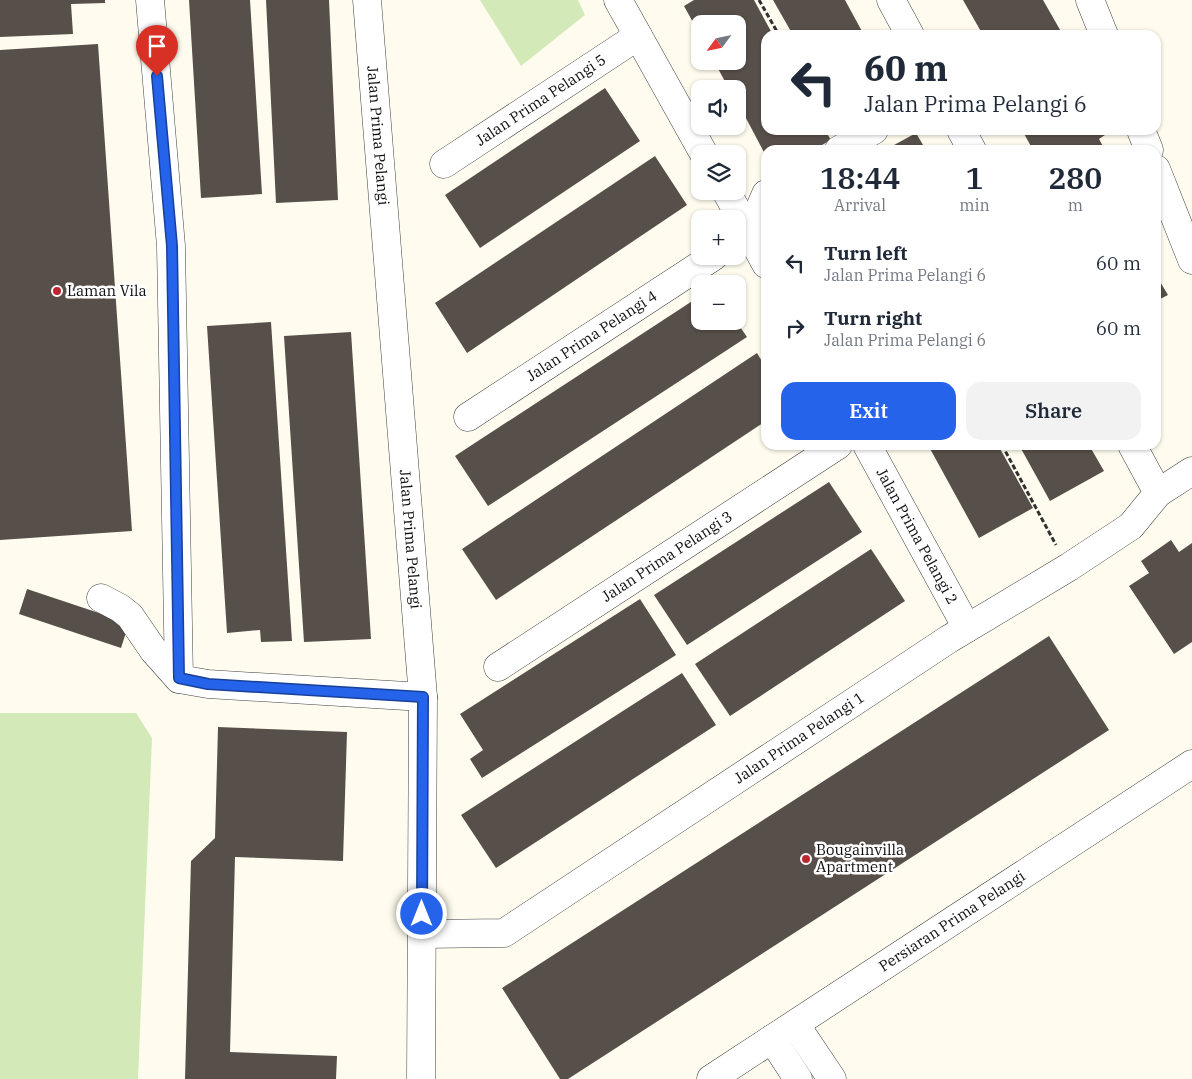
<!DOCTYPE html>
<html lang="en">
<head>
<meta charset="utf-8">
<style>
  body { margin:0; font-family:"IBM Plex Serif",serif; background:#f2f2f3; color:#1f2937; height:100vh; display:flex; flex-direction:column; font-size:19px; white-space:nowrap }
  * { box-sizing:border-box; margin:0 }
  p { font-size:16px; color:#747a83 }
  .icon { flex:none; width:28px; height:28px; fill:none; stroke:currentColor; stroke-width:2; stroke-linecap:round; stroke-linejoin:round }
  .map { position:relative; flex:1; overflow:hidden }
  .drawer { position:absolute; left:761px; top:145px; width:400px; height:305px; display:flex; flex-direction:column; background:#fff; border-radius:15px; box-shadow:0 1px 4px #0004 }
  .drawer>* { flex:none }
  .guide { position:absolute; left:761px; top:30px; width:400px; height:105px; border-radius:15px; box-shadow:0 1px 4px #0004; background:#fff; color:#1f2937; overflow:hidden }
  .needle { width:32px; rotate:237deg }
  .buttons { position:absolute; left:691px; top:15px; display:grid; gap:10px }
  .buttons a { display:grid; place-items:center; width:55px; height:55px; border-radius:10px; background:#fff; box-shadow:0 1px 4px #0004; font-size:25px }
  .pin { position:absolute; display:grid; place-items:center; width:42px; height:42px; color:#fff; margin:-51px -21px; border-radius:50% 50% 50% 0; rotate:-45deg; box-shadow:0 0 5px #0007 }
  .pin .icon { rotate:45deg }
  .me { position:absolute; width:55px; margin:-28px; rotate:0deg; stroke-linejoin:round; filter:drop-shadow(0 0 4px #0008) }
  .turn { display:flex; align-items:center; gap:18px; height:105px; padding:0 20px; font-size:22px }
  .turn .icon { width:65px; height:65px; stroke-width:2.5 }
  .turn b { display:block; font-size:35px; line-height:42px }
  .eta { display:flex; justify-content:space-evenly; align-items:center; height:85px; text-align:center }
  .eta b { font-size:30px; font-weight:600; line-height:35px }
  .primary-button { display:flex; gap:10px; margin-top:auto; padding:10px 20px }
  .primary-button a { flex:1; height:58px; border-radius:15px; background:#2563eb; color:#fff; font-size:20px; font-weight:600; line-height:58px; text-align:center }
  .primary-button a+a { background:#f2f2f3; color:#1f2937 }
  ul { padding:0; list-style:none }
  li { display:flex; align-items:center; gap:15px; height:65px; padding:0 20px }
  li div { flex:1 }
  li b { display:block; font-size:19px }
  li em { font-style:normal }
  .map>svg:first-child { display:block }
</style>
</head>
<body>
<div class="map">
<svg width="1192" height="1079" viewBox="0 0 1192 1079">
  <rect width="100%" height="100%" fill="#fffcef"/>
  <path fill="#d3eab8" d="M480,0H578L585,15L521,66Z
    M0,713H136L152,738L138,1079H0Z"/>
  <path fill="#574f4a" d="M0,0H105V3L71,4L73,34L0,37Z
    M189,0H250L262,194L201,198Z
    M266,0H329L338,200L276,203Z
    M694,0H754L773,35H766V130H825L831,140L813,150H766V156L738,103V89H729L714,61H738V24H700V35L684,6Z
    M773,0H845L864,35H793Z
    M963,0H1043L1063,35H983Z
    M98,44L132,531L0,540V50Z
    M605,88L640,141L480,248L445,195Z
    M1022,130H1102L1105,135L1099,139L1105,150H1033Z
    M916,133L926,150H885Z
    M655,156L687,205L467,353L435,303Z
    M1156,275L1168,295L1156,301Z
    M700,296V321H736L747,337L488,506L455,456Z
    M271,322L292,641L261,642L260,630L227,633L207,326Z
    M351,332L371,639L304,642L284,336Z
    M757,353L766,368V421L496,600L462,549Z
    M928,445H998L1033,508L979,538Z
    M1019,445H1089L1104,471L1050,501Z
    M829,482L862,532L687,645L654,595Z
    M1171,540L1179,552L1192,543V642L1174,654L1129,586L1149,573L1141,561Z
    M871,549L905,601L730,716L695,664Z
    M27,589L129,623L121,648L19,614Z
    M640,599L676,655L482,778L470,759L483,750L460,714Z
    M1049,636L1109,730L568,1079H560L502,988Z
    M682,673L716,725L496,868L461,815Z
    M218,727L347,732L343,861L235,857L230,1052L337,1056L336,1079H185L191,861L215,838Z"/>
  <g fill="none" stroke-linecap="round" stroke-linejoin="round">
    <defs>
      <g id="minor">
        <path d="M150,0L171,246L179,679L208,684L423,697"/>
        <path id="s1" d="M367,0L423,697L421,1079"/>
        <path d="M618,0L704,154"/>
        <path d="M891,0L910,35"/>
        <path d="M1090,0L1104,35"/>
        <path d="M961,130L972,150"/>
        <path d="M1141,130L1149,150"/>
        <path d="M839,150L874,130"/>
        <path id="s2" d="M444,164L638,36"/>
        <path d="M1156,169L1192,260"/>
        <path d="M726,191L766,264"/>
        <path d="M739,240L749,233L766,194"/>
        <path id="s3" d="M468,417L714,256"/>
        <path id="s4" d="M867,445L967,628"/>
        <path d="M1132,445L1158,493"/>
        <path d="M101,598L120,608L130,616L154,651L179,679"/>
        <path id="s5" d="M498,667L838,445"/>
        <path id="s6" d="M422,934L504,933L949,639L1069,567L1131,526L1158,493L1192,471"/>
        <path d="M795,1024L832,1079"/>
        <path d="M772,1039L798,1079"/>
        <path id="s7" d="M711,1079L1192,764"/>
      </g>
    </defs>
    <use href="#minor" stroke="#414141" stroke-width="29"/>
    <path stroke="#303030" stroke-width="3" stroke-dasharray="5 2.5" stroke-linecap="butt" d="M759,0L779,35
      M1002,445L1056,545"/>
    <use href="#minor" stroke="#fff" stroke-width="28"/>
  </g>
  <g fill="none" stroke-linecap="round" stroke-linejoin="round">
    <defs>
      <path id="route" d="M157,76L172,246L179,678L208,684L423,697L422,914"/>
    </defs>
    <use href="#route" stroke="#184099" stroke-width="12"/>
    <use href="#route" stroke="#2563eb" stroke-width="9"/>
  </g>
  <g fill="#bf252e" stroke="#fff" stroke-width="2">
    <circle cx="57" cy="291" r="5"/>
    <circle cx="806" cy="859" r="5"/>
  </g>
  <g text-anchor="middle" stroke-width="5" stroke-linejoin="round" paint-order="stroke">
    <g font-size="15" fill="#0e0e0e" stroke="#fff">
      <text dy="5" stroke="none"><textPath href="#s2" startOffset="116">Jalan Prima Pelangi 5</textPath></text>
      <text dy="5" stroke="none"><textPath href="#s1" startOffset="136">Jalan Prima Pelangi</textPath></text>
      <text dy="5" stroke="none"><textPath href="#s3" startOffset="148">Jalan Prima Pelangi 4</textPath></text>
      <text dy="5" stroke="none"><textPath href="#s4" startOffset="104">Jalan Prima Pelangi 2</textPath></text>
      <text dy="5" stroke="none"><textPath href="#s1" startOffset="541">Jalan Prima Pelangi</textPath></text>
      <text dy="5" stroke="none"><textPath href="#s5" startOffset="202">Jalan Prima Pelangi 3</textPath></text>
      <text dy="5" stroke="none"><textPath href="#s6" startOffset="436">Jalan Prima Pelangi 1</textPath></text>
      <text dy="5" stroke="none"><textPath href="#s7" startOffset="288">Persiaran Prima Pelangi</textPath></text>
    </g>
    <g font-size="15" fill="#0e0e0e" stroke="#fff" text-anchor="start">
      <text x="67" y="296">Laman Vila</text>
      <text x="816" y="855">Bougainvilla<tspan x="816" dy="17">Apartment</tspan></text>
    </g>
  </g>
</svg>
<div class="buttons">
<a><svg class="needle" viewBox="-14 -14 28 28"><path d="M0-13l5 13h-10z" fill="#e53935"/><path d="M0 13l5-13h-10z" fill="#747a83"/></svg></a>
<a><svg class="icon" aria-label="sound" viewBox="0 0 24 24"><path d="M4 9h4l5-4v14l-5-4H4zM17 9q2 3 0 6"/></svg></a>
<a><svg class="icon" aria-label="layers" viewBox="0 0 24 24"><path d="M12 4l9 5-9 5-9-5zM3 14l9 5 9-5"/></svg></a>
<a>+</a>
<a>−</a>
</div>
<div class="pin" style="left:157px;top:76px;background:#d93025"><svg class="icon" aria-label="arrive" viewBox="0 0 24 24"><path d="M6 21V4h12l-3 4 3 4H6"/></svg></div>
<svg class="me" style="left:422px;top:914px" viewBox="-20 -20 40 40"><circle r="17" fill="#2563eb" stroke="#fff" stroke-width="3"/><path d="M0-11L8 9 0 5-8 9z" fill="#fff"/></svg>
<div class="guide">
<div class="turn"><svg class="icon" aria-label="left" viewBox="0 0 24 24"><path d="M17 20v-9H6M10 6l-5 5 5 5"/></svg><div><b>60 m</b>Jalan Prima Pelangi 6</div></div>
</div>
<section class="drawer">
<div class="eta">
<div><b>18:44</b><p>Arrival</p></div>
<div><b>1</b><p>min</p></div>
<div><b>280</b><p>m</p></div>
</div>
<ul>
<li><svg class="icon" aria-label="left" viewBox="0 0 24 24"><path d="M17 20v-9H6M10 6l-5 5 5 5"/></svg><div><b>Turn left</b><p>Jalan Prima Pelangi 6</p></div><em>60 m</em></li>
<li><svg class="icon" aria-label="right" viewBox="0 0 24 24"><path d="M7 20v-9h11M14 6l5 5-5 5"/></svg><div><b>Turn right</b><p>Jalan Prima Pelangi 6</p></div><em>60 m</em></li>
</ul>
<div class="primary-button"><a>Exit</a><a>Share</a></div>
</section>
</div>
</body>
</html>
